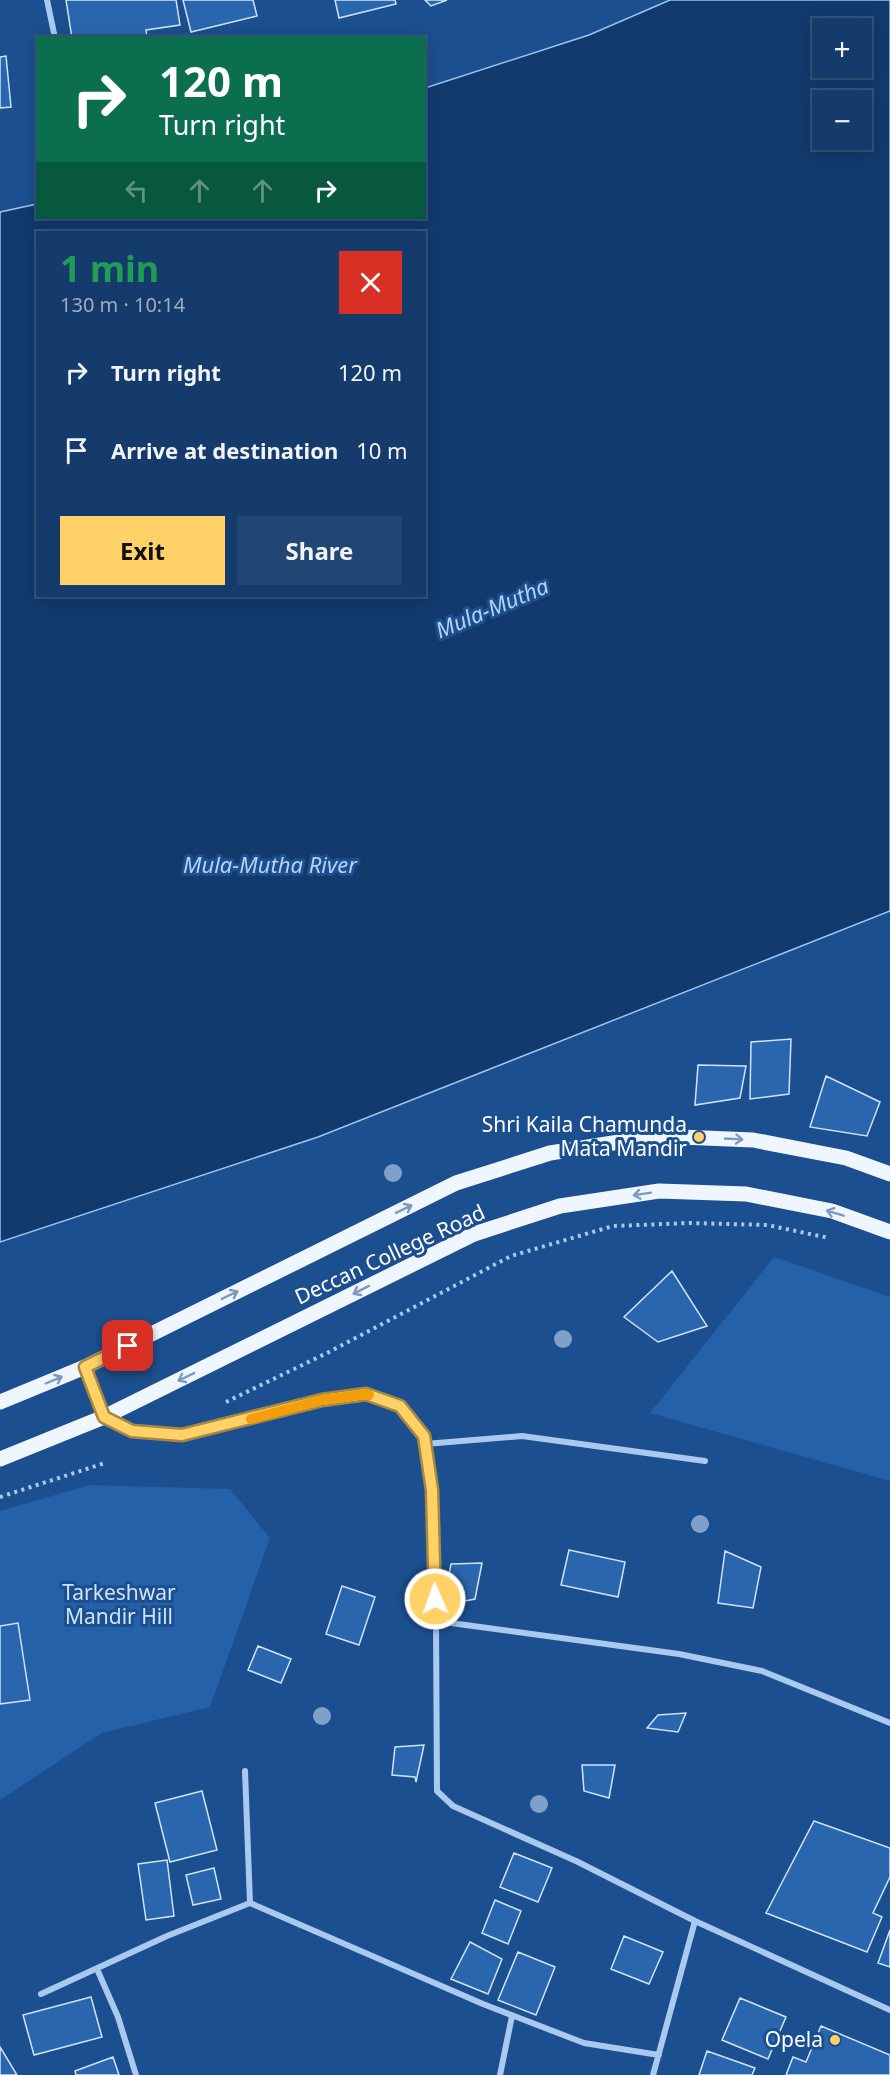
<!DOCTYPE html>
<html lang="en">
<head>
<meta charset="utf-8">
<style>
  body { margin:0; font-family:"Noto Sans",sans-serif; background:#214673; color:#f1f3f6; height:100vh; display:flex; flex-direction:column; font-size:22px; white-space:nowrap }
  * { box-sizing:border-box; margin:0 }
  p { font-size:20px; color:#9dadc1 }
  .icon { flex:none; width:33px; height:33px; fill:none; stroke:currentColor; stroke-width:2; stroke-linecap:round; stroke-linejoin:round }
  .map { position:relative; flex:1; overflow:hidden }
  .side { position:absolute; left:36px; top:231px; width:390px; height:366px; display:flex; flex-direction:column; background:#143b6b; border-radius:0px; box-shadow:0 3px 15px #0003,0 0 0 2px #33557e }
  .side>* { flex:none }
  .guide { position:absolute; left:36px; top:36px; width:390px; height:183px; border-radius:0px; box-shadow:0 3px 15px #0003,0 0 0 2px #33557e; background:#0b6e4f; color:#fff; overflow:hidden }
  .buttons { position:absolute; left:812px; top:18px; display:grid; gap:12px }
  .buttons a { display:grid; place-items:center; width:60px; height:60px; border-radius:0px; background:#143b6b; box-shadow:0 3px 15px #0003,0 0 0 2px #33557e; font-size:30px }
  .pin { position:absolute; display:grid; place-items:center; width:51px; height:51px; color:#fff; margin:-26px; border-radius:12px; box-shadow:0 3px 9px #0006 }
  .me { position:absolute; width:66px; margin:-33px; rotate:358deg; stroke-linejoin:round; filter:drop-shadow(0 0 4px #0008) }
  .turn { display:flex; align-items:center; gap:21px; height:126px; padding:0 24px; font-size:27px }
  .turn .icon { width:78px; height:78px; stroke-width:2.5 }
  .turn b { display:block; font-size:42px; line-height:51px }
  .lanes { display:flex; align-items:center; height:57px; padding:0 24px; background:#0003; justify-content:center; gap:30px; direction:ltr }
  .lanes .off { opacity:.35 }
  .round { display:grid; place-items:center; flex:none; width:63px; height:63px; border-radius:0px; background:#214673 }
  .head { display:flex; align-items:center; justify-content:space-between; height:102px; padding:0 24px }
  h1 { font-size:36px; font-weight:700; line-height:45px; color:#1e9e55 }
  .primary-button { display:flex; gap:12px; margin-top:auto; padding:12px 24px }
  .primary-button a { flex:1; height:69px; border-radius:0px; background:#ffd166; color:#111; font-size:24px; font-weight:700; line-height:69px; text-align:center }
  .primary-button a+a { background:#214673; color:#f1f3f6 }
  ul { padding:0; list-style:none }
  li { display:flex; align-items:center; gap:18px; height:78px; padding:0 24px }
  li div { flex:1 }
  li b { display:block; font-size:22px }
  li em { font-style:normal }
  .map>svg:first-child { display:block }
</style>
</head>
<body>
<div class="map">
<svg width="890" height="2075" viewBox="0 0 890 2075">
  <rect width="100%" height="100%" fill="#1b4f8f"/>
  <path fill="#2461a8" d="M774,1257L890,1297V1481L650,1413Z
    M90,1485L230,1489L270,1538L210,1707L102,1733L0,1800V1511Z"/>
  <path fill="#123a6d" stroke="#9cc4f0" stroke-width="1.5" fill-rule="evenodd" d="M670,0H890V911L318,1137L0,1242V212L37,204L38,218H424L425,88L589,35ZM822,28H861V68H822ZM822,100H861V140H822ZM38,232H424V596H38Z"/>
  <path fill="#2a66ad" stroke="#cfe3fa" stroke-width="1.5" d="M66,0H176L180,25L146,30L147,38H72Z
    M183,0H253L257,16L191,32Z
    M335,0H395L396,4L339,18Z
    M425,0H447L431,6Z
    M6,56L11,107L0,108V57Z
    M791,1039L789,1094L750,1099L751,1042Z
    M698,1065L746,1066L740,1098L695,1105Z
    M826,1076L880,1102L867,1136L810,1127Z
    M672,1271L707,1326L658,1342L624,1317Z
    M569,1550L625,1562L618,1597L561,1585Z
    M725,1551L761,1567L753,1608L718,1603Z
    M482,1563L475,1599L443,1605L451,1564Z
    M342,1586L375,1597L359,1645L326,1634Z
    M18,1623L30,1700L0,1704V1626Z
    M258,1646L291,1659L281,1683L248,1670Z
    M686,1713L678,1732L647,1728L658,1715Z
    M424,1745L416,1782L415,1777L392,1775L395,1747Z
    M582,1765H615L609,1798L584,1791Z
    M202,1791L217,1850L170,1862L155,1803Z
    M814,1821L890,1848V1877L873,1913L882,1917L867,1952L766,1913Z
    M514,1853L552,1868L538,1902L500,1887Z
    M167,1860L174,1916L146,1920L138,1864Z
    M214,1868L221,1899L193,1905L186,1875Z
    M495,1900L521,1911L508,1944L482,1933Z
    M890,1930V1967L878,1963Z
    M624,1936L663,1952L649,1984L611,1969Z
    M470,1942L502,1959L488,1994L451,1979Z
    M518,1952L555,1967L536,2015L498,2000Z
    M91,1997L102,2037L34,2055L23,2015Z
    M740,1998L786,2017L768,2059L722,2040Z
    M821,2026L890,2055V2075H786L793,2057L806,2062Z
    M0,2047L17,2075H0Z
    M707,2051L755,2068L752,2075H699Z
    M113,2057L119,2075H76L75,2071Z"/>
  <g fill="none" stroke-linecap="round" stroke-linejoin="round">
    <path stroke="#a9c9ee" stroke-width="4" stroke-dasharray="3 4.5" stroke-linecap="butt" d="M226,1402L327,1353L511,1256L613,1226L690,1223L767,1225L829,1238
      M0,1497L105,1463"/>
    <path stroke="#a9c9ee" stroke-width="6" d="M47,0L55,38
      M85,1368L104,1417L132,1431L182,1435L322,1399L366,1394L400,1406L424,1436L432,1489L436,1621L437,1791L453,1806L576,1861L695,1921L890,2010
      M425,1444L522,1436L705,1461
      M436,1621L679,1654L762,1671L890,1723
      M245,1771L250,1903
      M97,1969L118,2017L136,2075
      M41,1994L167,1936L250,1903L483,2004L584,2043L659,2055
      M500,2075L512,2016
      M653,2075L695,1921"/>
    <path stroke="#f0f6ff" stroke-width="15" d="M0,1402L85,1367L456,1183L550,1153L657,1136L753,1140L846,1158L890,1174
      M0,1459L104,1417L474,1234L560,1206L659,1191L746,1194L832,1211L890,1232"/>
  </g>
  <g fill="#7ea0ca">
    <circle cx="393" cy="1173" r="9"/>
    <circle cx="563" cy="1339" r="9"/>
    <circle cx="700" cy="1524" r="9"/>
    <circle cx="322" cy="1716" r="9"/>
    <circle cx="539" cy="1804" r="9"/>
  </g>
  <defs><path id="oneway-shaft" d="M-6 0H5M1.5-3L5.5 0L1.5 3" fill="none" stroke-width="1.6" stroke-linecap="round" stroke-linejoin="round" transform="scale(1.5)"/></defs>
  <g stroke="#7b9ac1">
    <use href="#oneway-shaft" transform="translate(734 1139) rotate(3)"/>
    <use href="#oneway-shaft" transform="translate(642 1194) rotate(171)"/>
    <use href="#oneway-shaft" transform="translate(404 1209) rotate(-26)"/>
    <use href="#oneway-shaft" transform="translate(835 1213) rotate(-163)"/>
    <use href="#oneway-shaft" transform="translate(361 1290) rotate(153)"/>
    <use href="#oneway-shaft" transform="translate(230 1295) rotate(-26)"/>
    <use href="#oneway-shaft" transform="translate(186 1377) rotate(154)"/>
    <use href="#oneway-shaft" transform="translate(54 1380) rotate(-23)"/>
  </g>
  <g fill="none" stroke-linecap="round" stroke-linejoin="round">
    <defs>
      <path id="route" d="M128,1346L85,1367L104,1417L132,1431L182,1435L322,1400L366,1394L400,1406L424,1436L432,1490L435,1599"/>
    </defs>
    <use href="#route" stroke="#a68842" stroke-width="15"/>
    <use href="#route" stroke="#ffd166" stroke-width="10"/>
    <path stroke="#f59e0b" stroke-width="10" d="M251,1419L322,1400L366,1394L369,1395"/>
  </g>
  <g fill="#ffd166" stroke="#1b4f8f" stroke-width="2">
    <circle cx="699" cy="1137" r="6"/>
    <circle cx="835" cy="2040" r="6"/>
  </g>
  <g text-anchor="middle" stroke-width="6" stroke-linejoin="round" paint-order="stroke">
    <g font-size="21" fill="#fff" stroke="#1b4f8f" text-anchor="end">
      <text x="687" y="1132">Shri Kaila Chamunda<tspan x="687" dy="24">Mata Mandir</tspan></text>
      <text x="823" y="2047">Opela</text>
    </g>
    <g font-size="21" fill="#fff" stroke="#1b4f8f">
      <text transform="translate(390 1255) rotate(-25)" y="7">Deccan College Road</text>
    </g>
    <g font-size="21" fill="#cfe3fa" stroke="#1b4f8f">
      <text x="119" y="1600">Tarkeshwar<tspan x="119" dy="24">Mandir Hill</tspan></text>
    </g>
    <g font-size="22" font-style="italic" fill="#b5d3f5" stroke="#1b4f8f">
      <text transform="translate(492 608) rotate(-23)" y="8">Mula-Mutha</text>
      <text x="270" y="873">Mula-Mutha River</text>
    </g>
  </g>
</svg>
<div class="buttons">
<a>+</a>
<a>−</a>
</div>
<div class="pin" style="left:128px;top:1346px;background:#d93025"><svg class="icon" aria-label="arrive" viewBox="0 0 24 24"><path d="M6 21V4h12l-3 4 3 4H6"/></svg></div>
<svg class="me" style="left:435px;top:1599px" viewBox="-20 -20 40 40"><circle r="17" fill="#ffd166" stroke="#fff" stroke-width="3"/><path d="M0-11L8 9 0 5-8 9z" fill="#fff"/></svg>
<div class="guide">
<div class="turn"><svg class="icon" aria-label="right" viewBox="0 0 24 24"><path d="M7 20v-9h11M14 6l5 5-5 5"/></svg><div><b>120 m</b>Turn right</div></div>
<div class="lanes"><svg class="icon off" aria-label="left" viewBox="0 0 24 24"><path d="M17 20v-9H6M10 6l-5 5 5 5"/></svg><svg class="icon off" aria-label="ahead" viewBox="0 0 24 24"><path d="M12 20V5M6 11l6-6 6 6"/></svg><svg class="icon off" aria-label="ahead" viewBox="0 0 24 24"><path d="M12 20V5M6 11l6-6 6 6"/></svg><svg class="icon" aria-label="right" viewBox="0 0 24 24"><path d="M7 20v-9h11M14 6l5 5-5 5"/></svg></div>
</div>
<section class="side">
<div class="head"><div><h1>1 min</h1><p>130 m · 10:14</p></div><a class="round" style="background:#d93025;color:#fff"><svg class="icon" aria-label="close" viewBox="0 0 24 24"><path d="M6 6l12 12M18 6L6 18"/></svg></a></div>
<ul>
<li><svg class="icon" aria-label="right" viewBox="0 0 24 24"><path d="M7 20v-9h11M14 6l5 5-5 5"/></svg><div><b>Turn right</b></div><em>120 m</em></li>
<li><svg class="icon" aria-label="arrive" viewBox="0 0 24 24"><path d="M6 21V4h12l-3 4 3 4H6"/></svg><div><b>Arrive at destination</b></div><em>10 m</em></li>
</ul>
<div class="primary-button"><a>Exit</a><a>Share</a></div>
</section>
</div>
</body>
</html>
